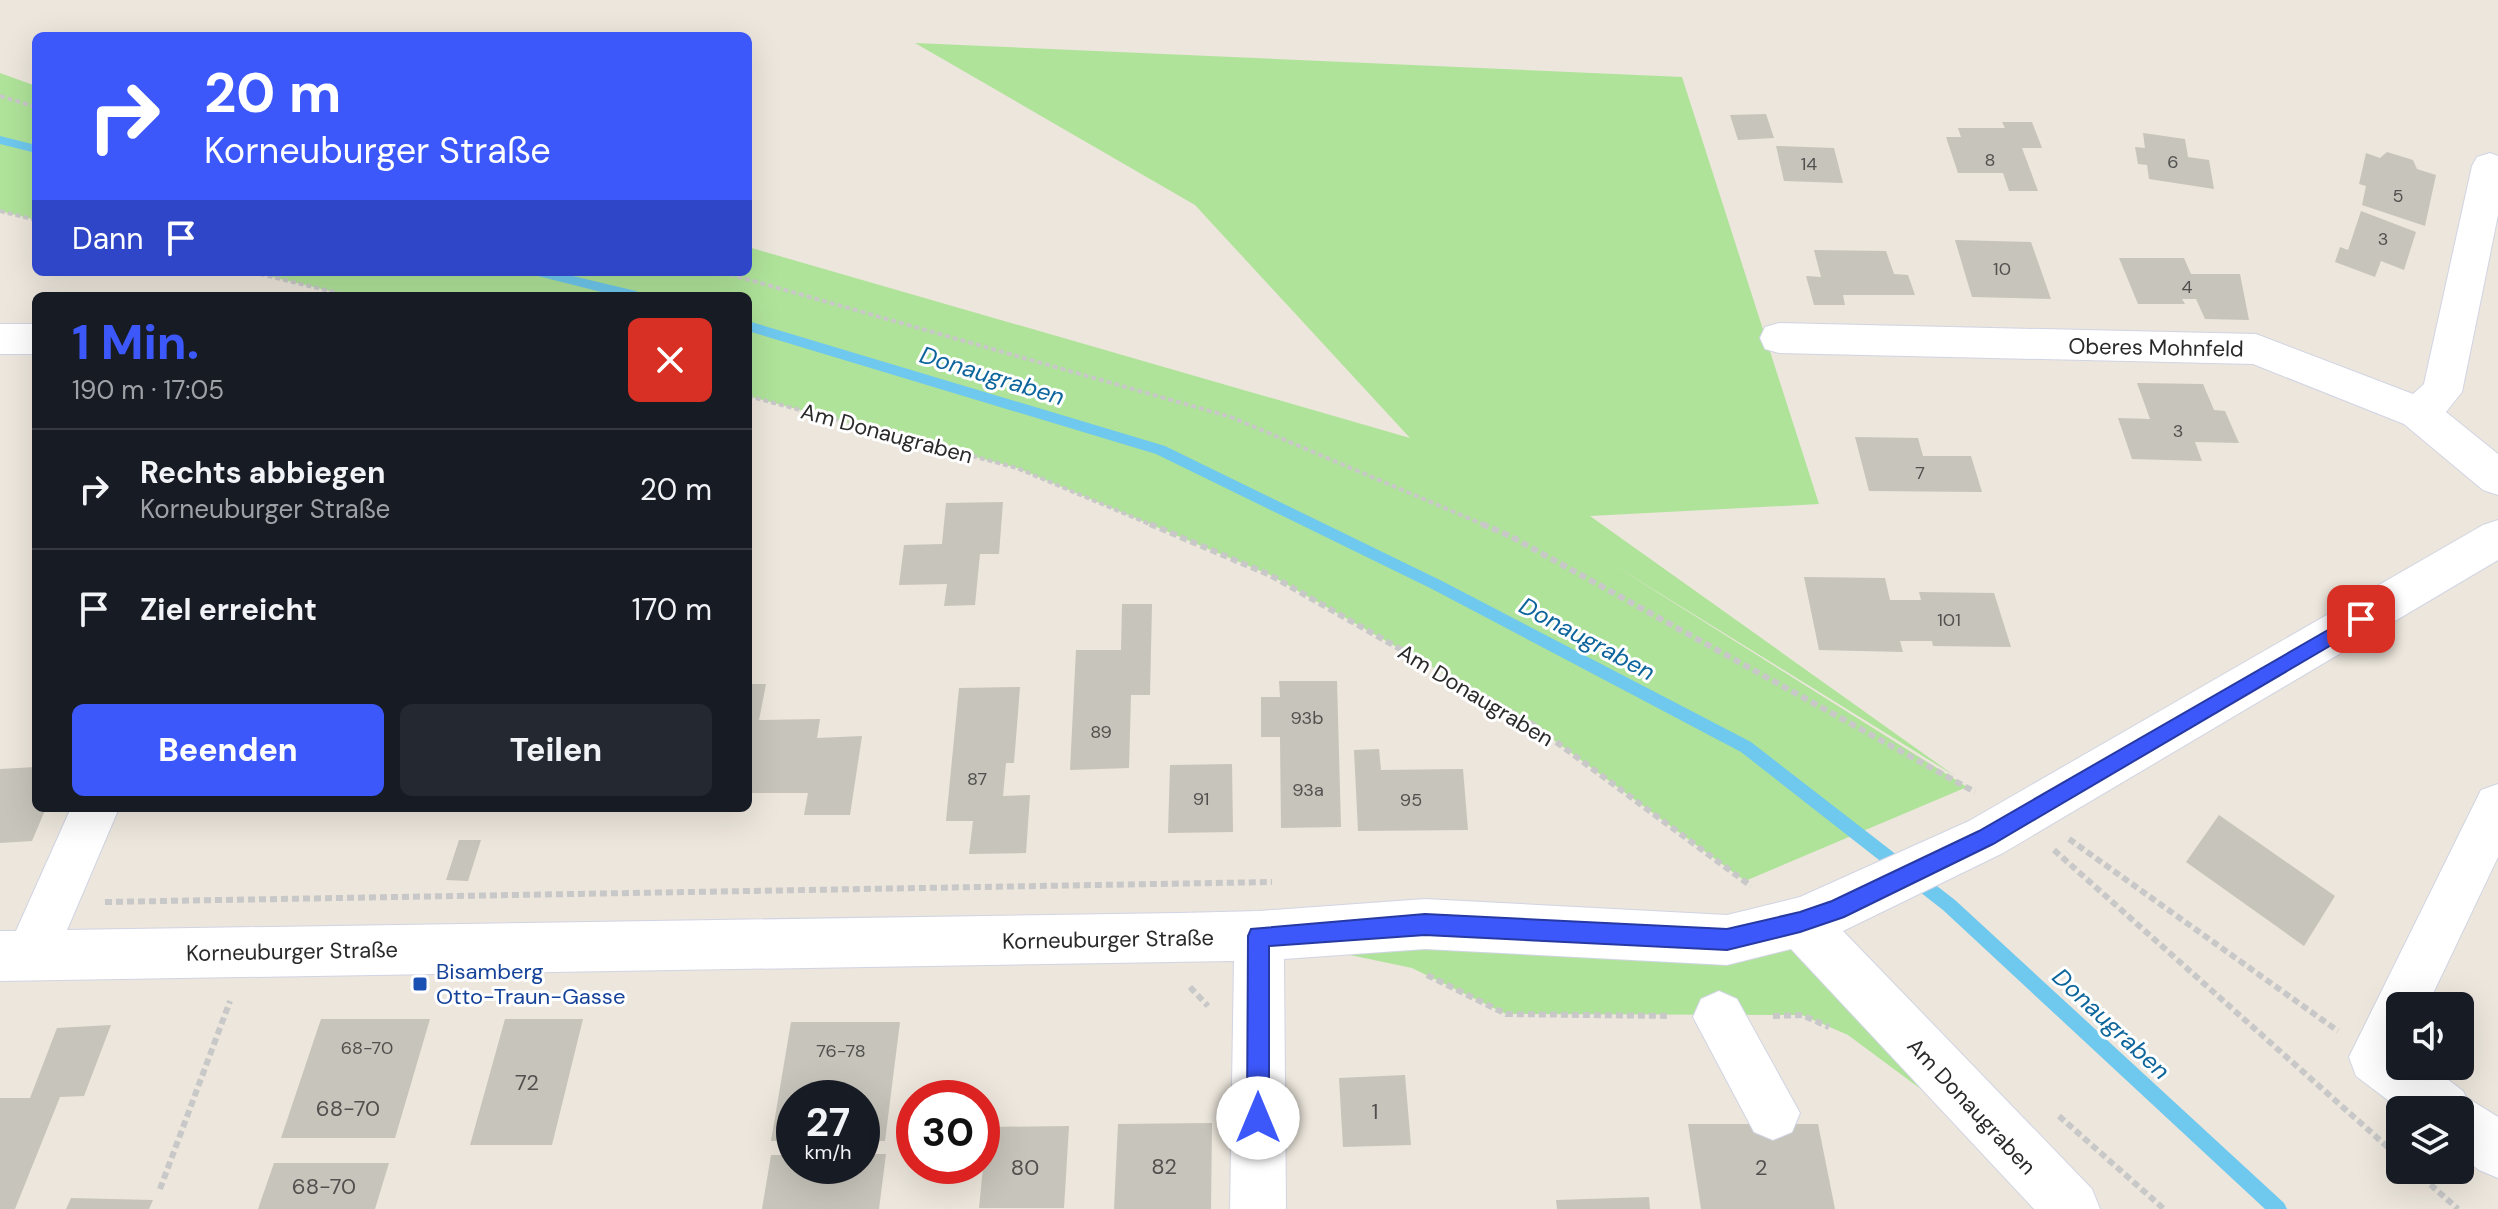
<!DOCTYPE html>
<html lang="de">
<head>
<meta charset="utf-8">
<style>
  body { margin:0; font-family:"DM Sans",sans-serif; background:#242831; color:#f1f3f6; height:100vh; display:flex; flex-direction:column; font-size:30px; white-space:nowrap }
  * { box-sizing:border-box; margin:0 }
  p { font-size:26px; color:#9ea1a6 }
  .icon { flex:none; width:44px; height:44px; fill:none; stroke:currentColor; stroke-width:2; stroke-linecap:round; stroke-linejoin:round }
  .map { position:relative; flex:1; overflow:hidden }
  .details { position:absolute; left:32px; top:292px; width:720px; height:520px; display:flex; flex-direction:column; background:#171b24; border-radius:12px; box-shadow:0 8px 32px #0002 }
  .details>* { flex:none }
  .banner { position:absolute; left:32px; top:32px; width:720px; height:244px; border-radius:12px; box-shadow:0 8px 32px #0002; background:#3c58fa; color:#fff; overflow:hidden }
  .fabs { position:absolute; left:2386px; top:992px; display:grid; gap:16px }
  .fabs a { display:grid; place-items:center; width:88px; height:88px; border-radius:12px; background:#171b24; box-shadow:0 8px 32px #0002; font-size:40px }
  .speed { position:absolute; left:776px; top:1080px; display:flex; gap:16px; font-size:40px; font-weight:700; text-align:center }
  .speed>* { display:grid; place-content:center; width:104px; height:104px; border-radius:50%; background:#171b24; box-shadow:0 8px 32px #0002; line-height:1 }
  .speed small { font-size:20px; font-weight:400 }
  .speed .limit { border:12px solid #d22; background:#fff; color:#111 }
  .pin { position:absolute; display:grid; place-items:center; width:68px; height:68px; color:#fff; margin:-34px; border-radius:16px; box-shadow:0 4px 12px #0006 }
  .me { position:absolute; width:88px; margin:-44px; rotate:0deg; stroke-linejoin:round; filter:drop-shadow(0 0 6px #0008) }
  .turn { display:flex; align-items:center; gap:28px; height:168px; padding:0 40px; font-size:36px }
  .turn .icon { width:104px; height:104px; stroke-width:2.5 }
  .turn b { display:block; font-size:56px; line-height:68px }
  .then { display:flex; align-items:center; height:76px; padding:0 40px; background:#0003; gap:16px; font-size:30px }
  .round { display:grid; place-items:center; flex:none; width:84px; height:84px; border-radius:12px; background:#242831 }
  .headline { display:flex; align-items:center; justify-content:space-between; height:136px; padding:0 40px }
  h1 { font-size:48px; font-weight:800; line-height:60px; color:#3c58fa }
  .button { display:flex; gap:16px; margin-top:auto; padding:16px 40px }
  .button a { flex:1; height:92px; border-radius:12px; background:#3c58fa; color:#fff; font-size:32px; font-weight:800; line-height:92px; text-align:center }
  .button a+a { background:#242831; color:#f1f3f6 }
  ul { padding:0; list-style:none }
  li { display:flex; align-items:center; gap:24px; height:120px; padding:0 40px; border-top:2px solid #363941 }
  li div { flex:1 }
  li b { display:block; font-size:30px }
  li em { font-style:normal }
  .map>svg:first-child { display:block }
</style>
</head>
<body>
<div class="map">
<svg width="2498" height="1209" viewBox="0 0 2498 1209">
  <rect width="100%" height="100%" fill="#ece6dc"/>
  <path fill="#afe399" d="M915,43L1682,77L1819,504L1590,516L1955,776L1609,562L1967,787L1745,881L1532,724L1270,575L1017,468L748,396V296H350L252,272H748V247L1410,438L1195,205Z
    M0,73L36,86V220L0,211Z
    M1800,922L2038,1176L1848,1035L1802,1015L1506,1014L1412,968L1259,936Z"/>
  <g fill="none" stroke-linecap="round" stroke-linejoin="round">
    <path fill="#6fc8ee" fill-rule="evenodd" d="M0,136L36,145V153L0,144Z
      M532,272H556L636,291L642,296H617L538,276Z
      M748,321L1165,446L1442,581L1751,742L1955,900L2284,1203L2287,1209H2265L1943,910L1741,752L1432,589L1156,454L748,331Z"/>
  </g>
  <path fill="#c7c4bb" d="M1766,114L1774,138L1738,140L1730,115Z
    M2002,122H2032L2042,148H2022L2038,191H2009L2003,173H1958L1946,137H1961L1958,128H2005Z
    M2143,133L2185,139L2188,157L2209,160L2214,189L2149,179L2147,165L2138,164L2135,147L2145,148Z
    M1776,146L1834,148L1843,183L1784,181Z
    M2387,152L2413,160L2417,169L2436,175L2425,226L2362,205L2366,186L2359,184L2366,153L2380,158Z
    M2361,211L2416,232L2404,270L2381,261L2375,277L2335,262L2340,247L2348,250Z
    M1955,240L2031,242L2051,299L1972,297Z
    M1814,250L1886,251L1894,274L1908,275L1915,295H1843L1845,305H1814L1806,276L1821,277Z
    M2119,258H2184L2191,274H2240L2249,320L2205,319L2196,299H2182L2185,304H2138Z
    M2137,383L2203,384L2214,410L2225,411L2239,443L2195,442L2202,461L2132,459L2118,418L2150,419Z
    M1855,437L1918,438L1923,456H1971L1982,492L1869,491Z
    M1003,502L999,554H980L975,605L944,606L947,584L899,585L904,545L942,544L946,503Z
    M1804,577L1885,578L1890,600H1921L1919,592L1994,593L2011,647L1933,646L1932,641H1900L1903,652L1819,650Z
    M1122,604H1152L1150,695H1131L1129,768L1070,770L1076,650H1121Z
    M1279,681H1337L1341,827L1281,828L1280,737H1261V697H1280Z
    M748,684H766L759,720L820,719L817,738L862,736L850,815H804L808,793H748Z
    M1020,687L1014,763H1006L1003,796L1030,795L1026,853L969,854L973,821H946L959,688Z
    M1379,749L1381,770L1463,769L1468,830L1358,831L1354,750Z
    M1232,764L1233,832L1168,833L1170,765Z
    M36,767V808H46L32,841L0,843V769Z
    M2219,815L2335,896L2304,946L2186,862Z
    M459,840H481L468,881L446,880Z
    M321,1019H430L395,1138H281Z
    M505,1019H583L552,1145H470Z
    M791,1022H900L885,1141H862V1098H794V1141H771Z
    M111,1025L84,1096L60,1097L15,1209H0V1098H30L57,1028Z
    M1405,1075L1411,1145L1343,1147L1339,1078Z
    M1212,1123L1211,1209H1114L1118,1124Z
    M1688,1124H1818L1835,1209H1701Z
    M1069,1126L1064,1208H979L987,1127Z
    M862,1154H886L879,1209H762L771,1155H794V1166H862Z
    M274,1163H389L375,1209H258Z
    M1649,1197L1650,1209H1557L1556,1200Z
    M71,1198L153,1200L149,1209H66Z"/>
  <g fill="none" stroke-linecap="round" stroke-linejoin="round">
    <defs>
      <path id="minor" d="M2490,153L2498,156V215L2462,392L2446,412L2498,454V495L2483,490L2404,424L2253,364L1779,353L1765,349L1760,338L1765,327L1779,323L2256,334L2413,394L2424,384L2472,166L2477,157Z
        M0,324H36V354H0Z
        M2498,520V560L2003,853L1843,931L2092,1189L2100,1209H2034L1791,949L1727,965L1425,949L1284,959L1286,1209H1230L1234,961L0,981V931H16L71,808H119L67,930L1179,913L1259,911L1425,899L1727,915L1800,897L1969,821L2483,525Z
        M2498,784V857L2427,1006H2400V1066H2430L2463,1091L2466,1097L2498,1117V1178L2479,1170L2460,1156V1110H2401L2356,1076L2349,1057L2481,790Z
        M1719,991L1737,999L1800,1113L1792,1132L1773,1140L1754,1132L1693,1017L1701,999Z"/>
    </defs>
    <use href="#minor" stroke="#d1d4e3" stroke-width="2"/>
    <path stroke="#c8c8c8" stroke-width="4" stroke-dasharray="5 3" stroke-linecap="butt" d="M0,96L36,107
      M0,211L36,220
      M252,272L350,296
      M722,272L1231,417L1487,526
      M748,396L1017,468L1154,526"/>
    <path stroke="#c8c8c8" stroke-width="6" stroke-dasharray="7 4" stroke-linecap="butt" d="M1150,524L1270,575L1532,724L1751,886
      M1482,524L1510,536L1975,792
      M2069,839L2338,1031
      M2054,850L2400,1158
      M105,902L1272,882
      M1427,975L1506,1014L1671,1016
      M1190,987L1208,1006
      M1773,1016L1802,1015L1829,1027
      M2059,1116L2164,1209
      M2414,1170L2458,1209
      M160,1189L230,1001"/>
    <use href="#minor" fill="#fff" fill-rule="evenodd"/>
  </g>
  <path fill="#3c58fa" stroke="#2739a2" stroke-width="2" d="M2361,611L2367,613L2370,619L2367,624L1993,844L1844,917L1800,932L1727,950L1425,935L1269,946V1118L1266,1126L1258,1129L1250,1126L1247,1118L1248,936L1251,929L1425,914L1727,929L1800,912L1832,901L1979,831Z"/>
  <rect fill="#1a4fb4" stroke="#fff" stroke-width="3" x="412" y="976" width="16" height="16" rx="4"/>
  <g text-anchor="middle" stroke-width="6" stroke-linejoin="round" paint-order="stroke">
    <g font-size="18" fill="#51504e">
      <text x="1990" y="166">8</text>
      <text x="2173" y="168">6</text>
      <text x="1809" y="170">14</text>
      <text x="2398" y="202">5</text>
      <text x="2383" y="245">3</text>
      <text x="2002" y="275">10</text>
      <text x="2187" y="293">4</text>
      <text x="2178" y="437">3</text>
      <text x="1920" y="479">7</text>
      <text x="1949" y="626">101</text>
      <text x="1307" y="724">93b</text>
      <text x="1101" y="738">89</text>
      <text x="977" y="785">87</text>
      <text x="1308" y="796">93a</text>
      <text x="1201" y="805">91</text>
      <text x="1411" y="806">95</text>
      <text x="367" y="1054">68-70</text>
      <text x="841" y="1057">76-78</text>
    </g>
    <g font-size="22" fill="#2a2a2a" stroke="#fff">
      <text transform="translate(2156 347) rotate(1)" y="8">Oberes Mohnfeld</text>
      <text transform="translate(887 433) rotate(15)" y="8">Am Donaugraben</text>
      <text transform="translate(1476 695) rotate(31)" y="8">Am Donaugraben</text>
      <text transform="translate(1108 939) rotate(-1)" y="8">Korneuburger Straße</text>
      <text transform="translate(292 951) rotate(-1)" y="8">Korneuburger Straße</text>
      <text transform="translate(1972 1106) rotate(47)" y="8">Am Donaugraben</text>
    </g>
    <g font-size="22" fill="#164399" stroke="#fff" text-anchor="start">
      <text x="436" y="979">Bisamberg<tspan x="436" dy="25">Otto-Traun-Gasse</tspan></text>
    </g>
    <g font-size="22" fill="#51504e">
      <text x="527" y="1090">72</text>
      <text x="348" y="1116">68-70</text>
      <text x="1375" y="1119">1</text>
      <text x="1164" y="1174">82</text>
      <text x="1025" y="1175">80</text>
      <text x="1761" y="1175">2</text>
      <text x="324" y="1194">68-70</text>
    </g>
    <g font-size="24" font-style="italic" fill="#0d659b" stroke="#fff">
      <text transform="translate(992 376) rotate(17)" y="8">Donaugraben</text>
      <text transform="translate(1587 639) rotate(28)" y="8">Donaugraben</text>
      <text transform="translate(2111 1024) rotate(43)" y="8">Donaugraben</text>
    </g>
  </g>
</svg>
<div class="fabs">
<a><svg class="icon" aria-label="sound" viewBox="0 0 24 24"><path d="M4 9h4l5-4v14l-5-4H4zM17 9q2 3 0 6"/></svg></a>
<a><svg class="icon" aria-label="layers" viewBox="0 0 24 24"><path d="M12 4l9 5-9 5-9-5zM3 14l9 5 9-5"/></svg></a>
</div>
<div class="speed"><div>27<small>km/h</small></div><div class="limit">30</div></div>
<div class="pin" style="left:2361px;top:619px;background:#d93025"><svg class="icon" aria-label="arrive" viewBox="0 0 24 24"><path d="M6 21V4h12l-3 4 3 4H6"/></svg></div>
<svg class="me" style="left:1258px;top:1118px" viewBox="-20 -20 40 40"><circle r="19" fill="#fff"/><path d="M0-13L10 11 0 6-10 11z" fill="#3c58fa"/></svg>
<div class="banner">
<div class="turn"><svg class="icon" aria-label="right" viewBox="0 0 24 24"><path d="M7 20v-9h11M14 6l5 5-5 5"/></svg><div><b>20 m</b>Korneuburger Straße</div></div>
<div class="then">Dann<svg class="icon" aria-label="arrive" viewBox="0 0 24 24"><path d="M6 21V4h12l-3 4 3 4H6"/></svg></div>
</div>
<section class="details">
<div class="headline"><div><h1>1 Min.</h1><p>190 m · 17:05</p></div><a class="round" style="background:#d93025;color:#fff"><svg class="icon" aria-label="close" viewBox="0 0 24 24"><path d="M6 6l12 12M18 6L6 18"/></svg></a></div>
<ul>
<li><svg class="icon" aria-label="right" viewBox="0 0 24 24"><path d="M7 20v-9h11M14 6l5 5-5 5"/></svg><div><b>Rechts abbiegen</b><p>Korneuburger Straße</p></div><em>20 m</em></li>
<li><svg class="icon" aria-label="arrive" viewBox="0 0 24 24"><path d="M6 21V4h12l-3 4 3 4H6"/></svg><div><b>Ziel erreicht</b></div><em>170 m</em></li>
</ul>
<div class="button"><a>Beenden</a><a>Teilen</a></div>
</section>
</div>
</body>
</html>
